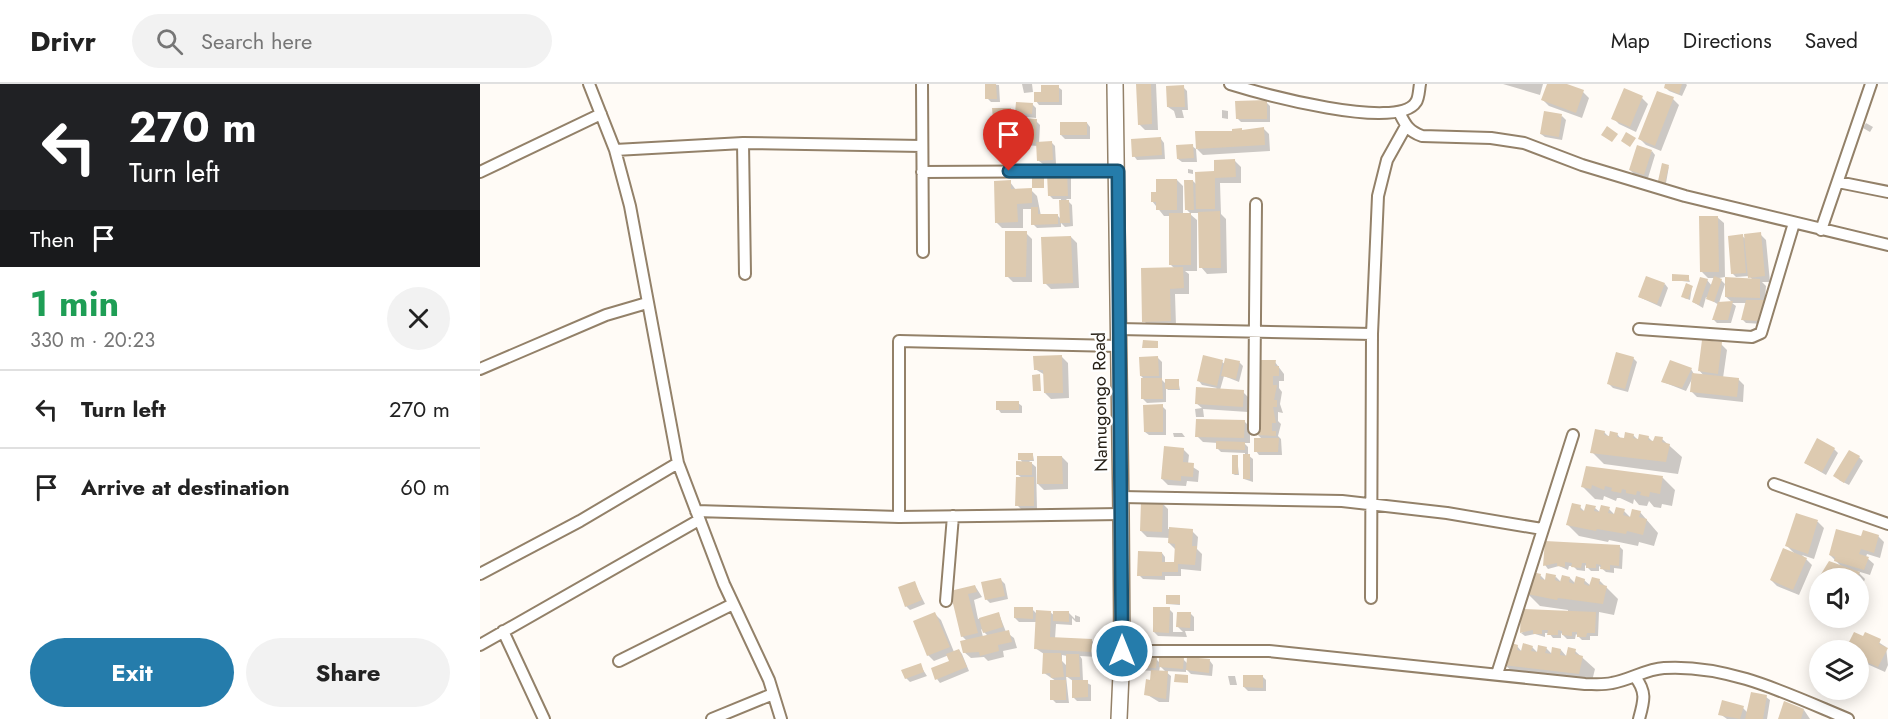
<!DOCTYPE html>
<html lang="en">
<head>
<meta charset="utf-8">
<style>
  body { margin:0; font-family:Jost,sans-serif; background:#f2f2f2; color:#222; height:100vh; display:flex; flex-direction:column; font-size:22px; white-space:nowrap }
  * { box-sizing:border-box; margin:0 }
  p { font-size:20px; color:#767676 }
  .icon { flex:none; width:33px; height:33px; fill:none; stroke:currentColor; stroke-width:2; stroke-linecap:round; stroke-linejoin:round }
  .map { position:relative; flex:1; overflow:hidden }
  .drawer { display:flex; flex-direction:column; background:#fff; width:480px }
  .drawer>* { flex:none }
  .top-card { background:#202124; color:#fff; overflow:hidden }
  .buttons { position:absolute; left:1329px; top:484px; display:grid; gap:12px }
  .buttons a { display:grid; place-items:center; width:60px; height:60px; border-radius:50%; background:#fff; box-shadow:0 3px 15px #0003; font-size:30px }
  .pin { position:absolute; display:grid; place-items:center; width:51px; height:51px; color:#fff; margin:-62px -26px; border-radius:50% 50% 50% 0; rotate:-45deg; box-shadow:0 0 6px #0007 }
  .pin .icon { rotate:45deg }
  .me { position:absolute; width:66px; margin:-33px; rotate:0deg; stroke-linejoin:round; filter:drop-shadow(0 0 4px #0008) }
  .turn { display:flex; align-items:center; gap:21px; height:126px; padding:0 30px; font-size:27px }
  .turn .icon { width:78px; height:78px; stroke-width:2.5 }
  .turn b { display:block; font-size:42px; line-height:51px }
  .then { display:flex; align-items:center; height:57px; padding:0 30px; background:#0003; gap:12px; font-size:22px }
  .round { display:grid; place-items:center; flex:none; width:63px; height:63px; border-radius:32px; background:#f2f2f2 }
  .headline { display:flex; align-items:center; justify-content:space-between; height:102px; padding:0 30px }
  h1 { font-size:36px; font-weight:700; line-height:45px; color:#1e9e55 }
  .action { display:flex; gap:12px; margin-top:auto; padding:12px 30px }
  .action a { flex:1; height:69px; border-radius:36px; background:#257cab; color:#fff; font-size:24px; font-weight:700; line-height:69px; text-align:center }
  .action a+a { background:#f2f2f2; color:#222 }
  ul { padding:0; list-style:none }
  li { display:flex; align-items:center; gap:18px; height:78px; padding:0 30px; border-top:2px solid #e0e0e0 }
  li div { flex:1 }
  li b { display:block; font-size:22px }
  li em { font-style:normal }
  header { display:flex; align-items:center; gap:36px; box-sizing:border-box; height:84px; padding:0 30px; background:#fff; border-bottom:2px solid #e0e0e0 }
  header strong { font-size:28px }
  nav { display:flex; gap:33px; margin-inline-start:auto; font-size:21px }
  .search { width:420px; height:54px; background:#f2f2f2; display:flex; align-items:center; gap:15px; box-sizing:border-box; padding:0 21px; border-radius:33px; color:#767676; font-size:22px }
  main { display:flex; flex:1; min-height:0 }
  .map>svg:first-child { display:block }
</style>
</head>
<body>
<header>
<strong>Drivr</strong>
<div class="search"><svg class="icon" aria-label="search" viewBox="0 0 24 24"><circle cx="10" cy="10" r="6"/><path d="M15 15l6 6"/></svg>Search here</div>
<nav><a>Map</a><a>Directions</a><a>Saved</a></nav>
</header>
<main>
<section class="drawer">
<div class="top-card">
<div class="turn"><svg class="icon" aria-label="left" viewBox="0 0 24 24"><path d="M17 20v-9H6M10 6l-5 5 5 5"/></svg><div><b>270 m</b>Turn left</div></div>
<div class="then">Then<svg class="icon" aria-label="arrive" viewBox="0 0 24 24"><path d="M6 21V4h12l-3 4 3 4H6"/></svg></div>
</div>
<div class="headline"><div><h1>1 min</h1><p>330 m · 20:23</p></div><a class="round"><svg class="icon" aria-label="close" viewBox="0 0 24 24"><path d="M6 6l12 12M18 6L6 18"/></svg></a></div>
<ul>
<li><svg class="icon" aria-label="left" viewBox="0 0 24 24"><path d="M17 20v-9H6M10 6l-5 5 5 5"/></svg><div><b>Turn left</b></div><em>270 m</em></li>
<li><svg class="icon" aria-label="arrive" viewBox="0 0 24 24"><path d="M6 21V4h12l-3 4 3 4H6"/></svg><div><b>Arrive at destination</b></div><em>60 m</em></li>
</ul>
<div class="action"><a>Exit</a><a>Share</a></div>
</section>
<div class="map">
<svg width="1408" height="635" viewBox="0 0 1408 635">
  <rect width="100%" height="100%" fill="#fffbf6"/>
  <path fill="#0003" fill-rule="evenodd" d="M506,0L519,1L520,18H511L507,14Z
    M542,0H552L553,8L544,9Z
    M658,0H676L678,46H665L659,40Z
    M1023,0H1063L1060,11Z
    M1069,0H1083L1103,8L1109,14L1102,34L1069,22L1063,16Z
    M1187,0H1206L1207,1L1202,12L1189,7L1185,3Z
    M578,3L582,6V21H559L556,17L562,9Z
    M703,3L707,7L708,26H702L704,34H696L694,27L688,23Z
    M1162,14L1168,20L1156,48L1139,40L1133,34Z
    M1193,15L1199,21L1181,67L1166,61L1160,55Z
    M786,18L790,22V38H761L757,34Z
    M537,19L552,20L556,24V34L547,33V36L556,37L560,41L559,59L571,58L575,62L576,80H563L559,77L558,62L544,61L540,57L542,33L537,29L538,65H527L523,61H516L510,55L514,37L531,25L537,31Z
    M742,26L748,27V35L742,34Z
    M1082,32L1086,36L1082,56L1065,53L1061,50Z
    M607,39L610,43V55H585L581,51Z
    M1386,39L1393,43L1390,48L1383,44Z
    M783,44L789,50L790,67L723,71L717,65L763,48Z
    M681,55L684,59L685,75L657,76L654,72Z
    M712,62L716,65L717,78H702L698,75Z
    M1172,67L1175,71L1168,94L1154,90L1150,86Z
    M755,77L761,83V99H740L741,130L746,135L747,189L727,190L721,183L719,129H710L706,125L713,97L717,101Z
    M1189,82L1186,99L1181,98L1180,97Z
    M708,85L713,86V90L708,89Z
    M587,90L591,94V115H586L592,121L593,142L585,143L581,139V143L557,144L553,140L552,125H543V144H522L516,138L530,98L536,106H551L557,112L561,132L577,131L581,135V115H573L569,111Z
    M697,96L703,102V130H710L717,136V187H705L709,190V210H695L696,242L670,243L664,237L695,185L691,181V132H684L672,117L678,110Z
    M1237,133L1244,139L1245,193L1239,194L1245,200L1239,219L1252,218L1246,213L1273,196L1269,192L1256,193L1252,189L1262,152L1267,156L1280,150L1286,156L1290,198H1282L1286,202L1283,240L1266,239L1263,236L1267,219H1252L1256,222L1251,239H1237L1234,236L1239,221L1226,213L1223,224L1213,218L1227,196L1232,202L1235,194H1228L1222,188Z
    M546,149L552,155V198H533L527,192Z
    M591,153L597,159L599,204L571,205L565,199Z
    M1208,192L1210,198L1194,196Z
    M1185,200L1188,204L1181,223L1159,213Z
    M1212,203L1210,216L1204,214Z
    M1241,260L1247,266L1243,294L1258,295L1264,301L1263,318L1217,313L1211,307L1212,295L1206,307L1183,298L1211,285L1214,290L1224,292L1219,286Z
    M582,273L588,279L589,314L571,315L565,309V291L555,285Z
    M678,274L682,278V296L687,301L698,296L700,306H688L686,304V318L667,319L663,315L665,296L661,292Z
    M1153,274L1157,278L1148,308L1133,304L1129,300Z
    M742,278L745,280L759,278L763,282L759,298L744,292L740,306L763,308L769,314L768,328L723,325L724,333H716L715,325L722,324L716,319L737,304L722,301L719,297Z
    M795,278L804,290V297H799V304L802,308L800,320L803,329L798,328V337L801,340L798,352L801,355L802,371H779L776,367L782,355L778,351Z
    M538,319L542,322V329H521L518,325Z
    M682,322L686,326V351H669L665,348Z
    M764,337L770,343V359H764L768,363V371L773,375V398L764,395L765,369L741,368L737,364L738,359L723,358L717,352Z
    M1124,348L1130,354L1137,350L1142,356L1153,351L1159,357L1168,353L1174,359L1182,355L1202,373L1198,390L1124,380L1112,368Z
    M693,349H702L705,353H694Z
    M703,365L709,371L708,380L719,387L718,398L707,397L706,402L688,401L682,395Z
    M1354,365L1358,369L1346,391L1325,379Z
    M553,371L554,377H549L556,383L557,425H541L537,421L542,394L537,390L543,379L540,375Z
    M582,373L588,379V405L564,406L558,400Z
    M757,373L759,391H755L753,390Z
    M1379,373L1383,377L1369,401L1359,396Z
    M1107,384L1183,394L1195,406L1192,422L1182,420L1181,424L1174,423L1169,417L1167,422L1159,421L1154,415L1153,420L1140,414H1137L1136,417L1124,412L1123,416L1115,415L1103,403Z
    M682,419L688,425V445L712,447L718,453L717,465L722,470L721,487L701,485V492H685V496L663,495L659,491L682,469L685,473V480L695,481V465L689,459L690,454L667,453L661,447Z
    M1100,423L1105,428L1115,424L1121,429L1129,425L1135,431L1144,427L1151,434L1160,428L1178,449L1174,462L1159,458L1158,462L1129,456L1128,458L1099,452L1087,440Z
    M1317,431L1338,438L1344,444L1334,475L1322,471L1332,481L1319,511L1297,502L1291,496L1315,470L1307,462Z
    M1398,452L1404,458L1400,474L1387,470L1386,473L1394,480L1390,491L1377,487L1385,495L1381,505L1386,509L1380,525L1378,495H1340L1362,483L1350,471L1382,454Z
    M1139,462L1143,466L1142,485L1134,484V489L1126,488L1119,482V487H1111L1105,481V487L1097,486L1093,482H1089L1088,486L1079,482L1068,485L1065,481Z
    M1053,490L1061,492L1066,497L1076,493L1082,499L1090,494L1096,500L1104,496L1111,502L1119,496L1138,515L1134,531L1119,528L1118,552H1110V556H1102L1096,550L1095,555H1087L1081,549V554H1073L1069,549H1065V553L1055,550L1045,552L1041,549L1088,528V526L1060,522L1048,510Z
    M521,496L525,500L528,515L510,519L506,515Z
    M434,498L445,520L430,526L426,522Z
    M495,502L502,513L494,516L498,535L519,530L526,548L534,554L537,564L523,567L524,573L508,577L504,573L491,574L484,568L487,557L482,552L472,508ZM501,545L508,552L503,553Z
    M699,513L700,521L687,520Z
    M552,525L557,530L570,528L575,532L589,529L595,535V531L600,533V538H596L592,534V541L576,540L575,555L612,557L618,563L617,573L600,572L602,575L603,597L611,601V617H597L593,613V597L586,592L589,619H576L572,615L576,597L564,589V570L555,564L557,538H539L535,534ZM582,571L587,572V582L582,577Z
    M689,525L693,529V548H703L698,543L710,529L714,533V547H705L707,553L678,552L674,548Z
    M455,530L461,536L474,568L479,566L482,570L489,587L460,599L457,595L471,577L469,571L454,577L448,571Z
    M1386,550L1406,563L1408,581L1405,588L1387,580L1378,572V567H1371L1368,564L1384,554Z
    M1037,562L1042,568L1052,563L1058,569L1066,564L1072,570L1081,566L1087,573L1095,567L1115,585L1111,601L1037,592L1024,580Z
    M676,575L680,579L703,575L708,580L730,577L733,581L732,592L711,590L706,585V588L685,587L691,592L689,618H679L666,610L672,597L673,587L657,586L654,582ZM680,582L686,588H679Z
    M440,581L447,592L430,598L426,594Z
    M748,592H755L757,601H750Z
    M782,592L786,596V607H768L764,603Z
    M1286,613L1290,616L1287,635H1247L1240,630L1263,624L1268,629Z
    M1324,626L1330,635H1299Z"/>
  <path fill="#ddcab0" d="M505,0H516L517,15H505Z
    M656,0H671L672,40L658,41Z
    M1067,0H1087L1104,6L1096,29L1061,16Z
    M1185,0H1202L1199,10L1184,4Z
    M561,1H579V18H554V8H561Z
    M704,1L705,23H687L686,2Z
    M1144,4L1163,12L1150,43L1131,35Z
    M1177,7L1194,13L1175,62L1158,55Z
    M787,16V35H756L755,17Z
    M536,18L553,19L552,30L535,29Z
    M512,24H531L532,59L519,60V55L508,56V36L513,35Z
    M1064,27L1082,30L1079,53L1060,50Z
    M540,34L557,35L555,59L538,58Z
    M580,38H607V51H580Z
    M1127,42L1138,50L1132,58L1121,51Z
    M784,43L785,61L716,65L715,47H752V45L762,44V46Z
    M1146,48L1156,54L1150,63L1141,57Z
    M681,53L682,71L652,73L651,55Z
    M572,57L573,76L557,77L556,58Z
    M713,60L714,74L697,75L696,61Z
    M1157,61L1172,66L1164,91L1149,86Z
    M755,75L756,93L735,94V125H716L715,88L734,87V76Z
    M1182,79L1189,81L1185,99L1178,97Z
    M587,88L588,112H568L567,89Z
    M552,91H564V104H552Z
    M676,95H697V126H676V118H671V108H676Z
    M531,96V105L552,104V119L537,120L538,138L515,139L514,97Z
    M704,96H713L714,126H705Z
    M579,116H589L590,139H580Z
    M551,123H558V130H578V140L551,141Z
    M740,127L741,184H719L718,128Z
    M689,129H711V181H689Z
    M1219,132H1238L1239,188H1220Z
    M525,147H547L546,193H525Z
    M1281,148L1285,192L1268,194L1264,150Z
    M1263,150L1266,189L1251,190L1248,152Z
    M591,152L593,199L563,200L561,153Z
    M703,183L704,204L690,205L691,237L662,238L661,184Z
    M1192,190L1209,191V197H1192Z
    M1166,192L1185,199L1177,220L1158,213Z
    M1234,192L1242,195L1234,218L1226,215Z
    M1220,193L1228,195L1219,221L1212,218Z
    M1245,193L1280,195V214L1245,213Z
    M1206,199L1213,202L1208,215L1201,213Z
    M1266,216H1284L1279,237L1261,236Z
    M1253,217L1248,236H1232L1238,218Z
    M663,256L678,257V264H662Z
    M1222,256L1242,258L1238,290L1218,287Z
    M1136,268L1154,273L1145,305L1127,300Z
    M582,271L583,309H564L563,286H554L553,272Z
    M723,271L743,276L737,302L717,297Z
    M678,272L679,292H660L659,273Z
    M745,274L760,277L756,295L741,292Z
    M778,276H796L795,282H799V292H793V301H797L794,316H797V323H793L796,339H792V347H796V352L776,351Z
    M1190,276L1212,284L1202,304L1181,298Z
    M1212,289L1259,294L1257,313L1210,308Z
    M560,290L561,307H553L552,291Z
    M661,294H682L683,315H661Z
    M685,295H699V305H685Z
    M716,303L764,306L763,323L715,320Z
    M516,317H539V326H516Z
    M683,320V348H664L663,321Z
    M716,335L765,336L764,354L715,353Z
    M1115,345L1125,347L1124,351L1129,352L1130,347L1138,349L1137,353L1144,354L1145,348L1154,350L1153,354L1158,355L1159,350L1169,352L1168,356L1173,357L1175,352L1183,353L1182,358L1190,360L1186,378L1110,369Z
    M774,354H799L798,368H774Z
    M1337,354L1355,364L1342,388L1324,379Z
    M736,357L765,358V366L736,365Z
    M684,362L704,364L703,378L714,379L713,393L701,392V397L681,395Z
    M1369,366L1380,372L1364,399L1353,392Z
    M538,369H553V376H538Z
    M763,370H770V395H763Z
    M752,371H758V390H752Z
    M557,372H582L583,400H557Z
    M536,377L552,378V391H536Z
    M1106,382L1183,392L1180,410L1170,408L1169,413L1160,411L1161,408L1157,407L1156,411L1146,409V406L1142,405L1141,409L1131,407L1132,404L1125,402L1124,406L1112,401L1111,405L1101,403Z
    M536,393H554V422H535Z
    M661,417H683L682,448L660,447Z
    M1092,419L1101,421L1100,426L1104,427L1106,420L1116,422L1114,427L1119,428L1121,421L1130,423L1128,429L1134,430L1136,423L1145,425L1143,431L1150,433L1152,425L1161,427L1159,433L1167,435L1163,451L1147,447L1146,450L1117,445L1116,447L1086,441Z
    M1316,429L1338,436L1328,470L1305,462Z
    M689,443L713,445L712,462H717L715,481L698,480V488H682V492H657L658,467L682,468V478H694L695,460L688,459Z
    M1356,445L1381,452L1383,446L1399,451L1394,469L1381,465L1379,470L1389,473L1384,486L1354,477L1355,473L1349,471Z
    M1065,457L1140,461L1139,482L1130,481V486L1120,485L1121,481L1116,480V484H1106V479H1102L1101,484L1091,483L1092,479L1085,478V483L1077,482V479L1063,482Z
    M1303,464L1327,474L1313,506L1290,496Z
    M1349,477L1380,488L1377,495H1338Z
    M1052,488L1061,490L1060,495L1065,496L1066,489L1076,491L1075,496L1080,498L1082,491L1090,493L1089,498L1094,500L1096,492L1105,495L1104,500L1109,502L1112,493L1120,495L1119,500L1127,502L1123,520L1078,514L1077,516L1047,510Z
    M521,494L525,512L505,516L501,498Z
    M435,497L442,516L425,523L418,503Z
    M495,501L497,508L488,510L498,549L481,553L470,507Z
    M686,511H700V520H686Z
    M534,523H553V535L534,534Z
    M673,523H690L689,549L673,548Z
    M1041,525L1116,528L1115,549H1107L1106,553H1097V548H1092V552L1082,551V547L1078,546V551H1067L1068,546H1062V550H1053V546L1040,549Z
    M556,526L571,527L570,553L612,555V568L554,565Z
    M573,527H589V538L573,537Z
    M455,528L470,563L447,572L433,537Z
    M519,528L523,543L503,549L499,534Z
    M697,528H711L710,544L696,543Z
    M529,546L532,558L518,561L519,567L500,572L499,568L483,569L480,557Z
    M1374,548L1383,552L1385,548L1401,555L1399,560L1408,564L1398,583L1379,575L1378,567L1366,564Z
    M1028,558L1038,561L1037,566L1041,567L1043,559L1053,562L1051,567L1057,568L1058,561L1067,563L1065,569L1071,570L1072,563L1081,565L1080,571L1086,572L1088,563L1096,565L1095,570L1103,572L1099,590L1023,581Z
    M479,565L487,583L455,596L451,584L469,577L466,570Z
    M563,569H581L584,593L571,594L570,589L562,590Z
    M586,570H599L600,593H586Z
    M679,572L704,573L703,585L679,583Z
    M652,573L677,574L676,584L652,583Z
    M707,573L730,575L729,589L706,586Z
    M441,579L444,588L425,595L421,586Z
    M671,586L688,587L686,615L664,611L666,595L670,596Z
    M695,590L708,591V599L694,598Z
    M763,591H783V604L763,603Z
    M570,596H586V616H570Z
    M592,596H608V613L592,614Z
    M1271,608L1287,611L1283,635H1265Z
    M1242,616L1264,622L1260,635L1238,631Z
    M1304,617L1324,625L1321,635H1298Z"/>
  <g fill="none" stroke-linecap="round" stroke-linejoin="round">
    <defs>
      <path id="minor" d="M109,0L135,66L150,122L198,379L244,500L289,596L301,635
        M442,0L443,168
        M750,0C779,9 918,48 936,18C939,14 939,5 940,0
        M919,28C925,40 928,47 942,52L1011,54L1044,59L1102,81L1205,112L1408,161
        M263,59L265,190
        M135,66L263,59L442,62
        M0,88L121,30
        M442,88L638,87
        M1358,98L1408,108
        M1341,146L1391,0
        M638,245L892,250
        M1159,245L1272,253L1281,249L1314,139
        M0,285L126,231L167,219
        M774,345L776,120
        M1294,400L1408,440
        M641,413L862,417L967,429L1062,445
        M216,427L419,433L641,430
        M419,433V257L638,262
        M0,490L100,437L198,379
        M891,514L892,250L898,112L907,76L926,42
        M466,517L473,432
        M23,547L64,635
        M0,561L219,436
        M642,567H789L1105,600C1114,600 1123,601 1132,599C1150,596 1166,585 1184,584C1249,580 1310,611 1368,635
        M139,577L253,520
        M1017,590L1093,351
        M1155,593C1167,608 1164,617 1159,635
        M232,635L293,610"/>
      <path id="secondary" d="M635,0L641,430L642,567L639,635"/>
    </defs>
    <use href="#minor" stroke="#938169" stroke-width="14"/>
    <use href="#secondary" stroke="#938169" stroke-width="18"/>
    <use href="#minor" stroke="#fff" stroke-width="10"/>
    <use href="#secondary" stroke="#fff" stroke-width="15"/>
  </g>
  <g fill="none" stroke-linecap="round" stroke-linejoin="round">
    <defs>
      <path id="route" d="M529,87H638L642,567"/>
    </defs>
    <use href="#route" stroke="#18516f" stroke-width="15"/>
    <use href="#route" stroke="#257cab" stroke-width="10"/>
  </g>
  <g text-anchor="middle" stroke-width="4.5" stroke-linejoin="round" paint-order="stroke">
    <g font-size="18" fill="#261f15" stroke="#fff">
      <text transform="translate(620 318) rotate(-91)" y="6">Namugongo Road</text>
    </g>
  </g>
</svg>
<div class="buttons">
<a><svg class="icon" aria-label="sound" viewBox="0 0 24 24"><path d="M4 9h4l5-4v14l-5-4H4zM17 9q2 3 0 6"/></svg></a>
<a><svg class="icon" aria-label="layers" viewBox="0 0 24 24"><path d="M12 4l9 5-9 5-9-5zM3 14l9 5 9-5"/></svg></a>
</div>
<div class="pin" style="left:529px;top:87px;background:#d93025"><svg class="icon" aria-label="arrive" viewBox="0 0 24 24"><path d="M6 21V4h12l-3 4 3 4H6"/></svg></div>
<svg class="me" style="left:642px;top:567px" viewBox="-20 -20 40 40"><circle r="17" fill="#257cab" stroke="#fff" stroke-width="3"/><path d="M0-11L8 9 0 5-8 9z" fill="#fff"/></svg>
</div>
</main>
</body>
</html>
